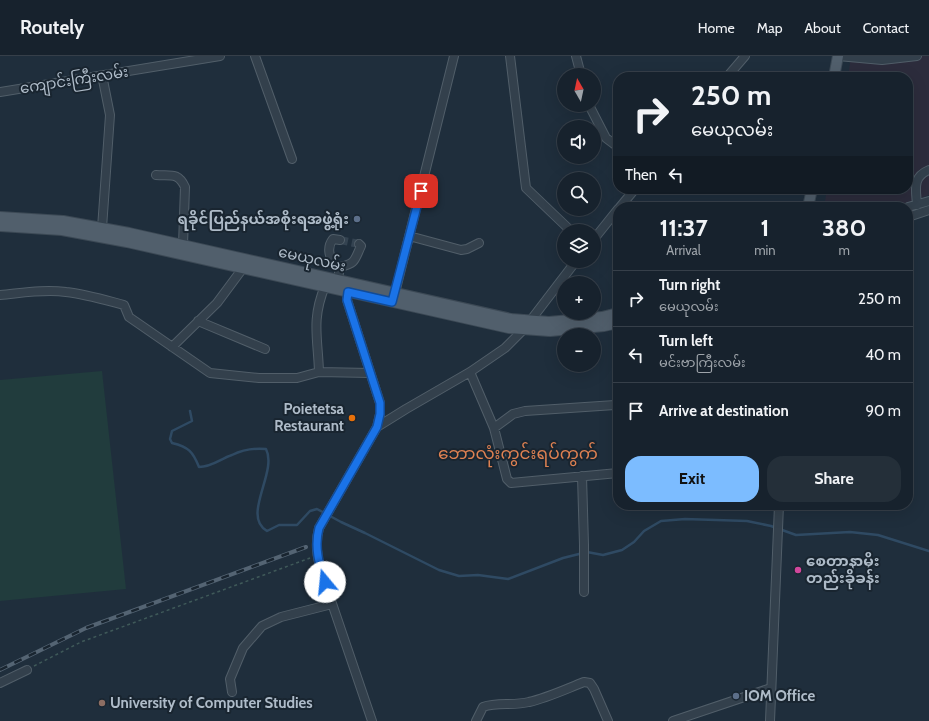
<!DOCTYPE html>
<html lang="en">
<head>
<meta charset="utf-8">
<style>
  body { margin:0; font-family:Cabin,"Noto Sans Myanmar",sans-serif; background:#242f39; color:#f1f3f6; height:100vh; display:flex; flex-direction:column; font-size:15px; white-space:nowrap }
  * { box-sizing:border-box; margin:0 }
  p { font-size:13px; color:#9ea4aa }
  .icon { flex:none; width:22px; height:22px; fill:none; stroke:currentColor; stroke-width:2; stroke-linecap:round; stroke-linejoin:round }
  .map { position:relative; flex:1; overflow:hidden }
  .side { position:absolute; left:613px; top:146px; width:300px; height:308px; display:flex; flex-direction:column; background:#17222d; border-radius:16px; box-shadow:0 4px 16px #0002,0 0 0 1px #363f49 }
  .side>* { flex:none }
  .hud { position:absolute; left:613px; top:16px; width:300px; height:122px; border-radius:16px; box-shadow:0 4px 16px #0002,0 0 0 1px #363f49; background:#17222d; color:#f1f3f6; overflow:hidden }
  .needle { width:26px; rotate:351deg }
  .controls { position:absolute; left:557px; top:12px; display:grid; gap:8px }
  .controls a { display:grid; place-items:center; width:44px; height:44px; border-radius:50%; background:#17222d; box-shadow:0 4px 16px #0002,0 0 0 1px #363f49; font-size:20px }
  .pin { position:absolute; display:grid; place-items:center; width:34px; height:34px; color:#fff; margin:-17px; border-radius:8px; box-shadow:0 2px 6px #0006 }
  .me { position:absolute; width:44px; margin:-22px; rotate:343deg; stroke-linejoin:round; filter:drop-shadow(0 0 3px #0008) }
  .turn { display:flex; align-items:center; gap:14px; height:84px; padding:0 12px; font-size:18px }
  .turn .icon { width:52px; height:52px; stroke-width:2.5 }
  .turn b { display:block; font-size:28px; line-height:34px }
  .then { display:flex; align-items:center; height:38px; padding:0 12px; background:#0003; gap:8px; font-size:15px }
  .eta { display:flex; justify-content:space-evenly; align-items:center; height:68px; text-align:center }
  .eta b { font-size:24px; font-weight:700; line-height:28px }
  .cta { display:flex; gap:8px; margin-top:auto; padding:8px 12px }
  .cta a { flex:1; height:46px; border-radius:16px; background:#7cbcff; color:#111; font-size:16px; font-weight:700; line-height:46px; text-align:center }
  .cta a+a { background:#242f39; color:#f1f3f6 }
  ul { padding:0; list-style:none }
  li { display:flex; align-items:center; gap:12px; height:56px; padding:0 12px; border-top:1px solid #363f49 }
  li div { flex:1 }
  li b { display:block; font-size:15px }
  li em { font-style:normal }
  header { display:flex; align-items:center; gap:24px; box-sizing:border-box; height:56px; padding:0 20px; background:#17222d; border-bottom:1px solid #363f49 }
  header strong { font-size:19px }
  nav { display:flex; gap:22px; margin-inline-start:auto; font-size:14px }
  .map>svg:first-child { display:block }
</style>
</head>
<body>
<header>
<strong>Routely</strong>
<nav><a>Home</a><a>Map</a><a>About</a><a>Contact</a></nav>
</header>
<div class="map">
<svg width="929" height="665" viewBox="0 0 929 665">
  <rect width="100%" height="100%" fill="#1f2e3c"/>
  <path fill="#2c2c3c" d="M851,0H929V139L893,151H824L827,133H908V21H848Z"/>
  <path fill="#213c3d" d="M102,315L126,533L0,545V324Z"/>
  <g fill="none" stroke-linecap="round" stroke-linejoin="round">
    <path stroke="#2f4a63" stroke-width="2.5" d="M190,355L192,365L172,375L170,383L172,387C189,391 193,396 199,411C212,411 220,403 232,399C242,394 255,392 266,393C278,416 241,460 267,475L279,469H297L310,455L317,453L341,466L365,477L439,514L459,520L478,519L508,523L563,502L587,496L603,499L622,494L634,486L644,475L661,465L685,463L747,465L771,470L796,479L850,476L878,479L929,495"/>
    <path stroke="#344351" stroke-width="8" stroke-dasharray="8 4" stroke-linecap="butt" d="M340,184L359,188"/>
    <defs>
      <path id="minor" d="M255,0L292,103
        M510,0L526,132L571,175
        M576,0L581,19
        M838,0L882,4L917,0
        M727,21L745,0
        M0,36L220,0
        M589,49L606,82L618,91
        M156,119C171,120 178,116 185,131L183,189
        M917,149C916,133 912,121 929,114
        M620,151L635,133
        M908,151L929,145
        M908,161L929,154
        M102,172L110,59L102,19
        M409,180L461,194L467,193L479,187
        M594,183L618,153
        M340,211C356,207 354,205 361,190L359,188
        M337,228L340,211L334,209C330,201 326,192 333,183L340,184
        M348,236L347,244L380,347V358L377,371L319,472C315,487 317,500 321,515L372,665
        M0,239C22,237 44,233 66,236C85,238 105,244 124,249L129,261L210,317L259,322H297L319,316C318,282 311,264 325,230
        M394,241L454,0
        M198,265L265,293
        M172,291L217,247L243,212
        M319,316L370,317
        M470,316L494,372L507,423L511,427L618,417
        M377,371L406,353L470,316L505,292L524,273L576,205
        M494,372L513,358L525,355L615,349
        M582,420L584,489V536
        M0,627L27,614
        M232,636L230,623L243,592L262,570L281,561L332,548
        M476,665L483,651C497,646 513,650 529,646C547,642 566,633 584,626L590,627L594,633L608,665
        M673,665L771,632
        M770,665L779,449"/>
      <path id="major" d="M834,21L838,0
        M808,151L812,133
        M0,161L63,165L129,177L511,263L549,266L602,261L618,257
        M0,170L62,174L127,186L509,272L550,275L604,270L618,267"/>
    </defs>
    <use href="#minor" stroke="#515e69" stroke-width="10"/>
    <use href="#major" stroke="#3c4955" stroke-width="12"/>
    <path stroke="#3f5959" stroke-width="1.5" stroke-dasharray="3 3" stroke-linecap="butt" d="M34,610L81,586L310,502"/>
    <use href="#minor" stroke="#33404c" stroke-width="8"/>
    <use href="#major" stroke="#515f6c" stroke-width="10"/>
    <defs>
      <path id="rail" d="M0,614L86,572L306,491"/>
    </defs>
    <use href="#rail" stroke="#546473" stroke-width="4"/>
    <use href="#rail" stroke="#192530" stroke-width="2.5" stroke-dasharray="8" stroke-linecap="butt"/>
  </g>
  <g fill="none" stroke-linecap="round" stroke-linejoin="round">
    <defs>
      <path id="route" d="M325,526C319,508 314,491 319,472L377,371L380,358V347L347,244L348,236L392,246L421,135"/>
    </defs>
    <use href="#route" stroke="#114b97" stroke-width="10"/>
    <use href="#route" stroke="#1a73e8" stroke-width="7"/>
  </g>
  <g fill="#5c6f8a" stroke="#192530" stroke-width="1.5">
    <circle cx="357" cy="163" r="4"/>
    <circle cx="736" cy="640" r="4"/>
  </g>
  <circle fill="#e8710a" stroke="#192530" stroke-width="1.5" cx="352" cy="362" r="4"/>
  <circle fill="#d1479c" stroke="#192530" stroke-width="1.5" cx="798" cy="514" r="4"/>
  <circle fill="#8d6e63" stroke="#192530" stroke-width="1.5" cx="102" cy="647" r="4"/>
  <g text-anchor="middle" stroke-width="4" stroke-linejoin="round" paint-order="stroke">
    <g font-size="15" fill="#aebbc8" stroke="#192530">
      <text transform="translate(74 24) rotate(-9)" y="5">ကျောင်းကြီးလမ်း</text>
      <text transform="translate(312 203) rotate(13)" y="5">မေယုလမ်း</text>
    </g>
    <g font-size="15" font-weight="bold" fill="#aebbc8" stroke="#192530" text-anchor="start">
      <text x="349" y="168" text-anchor="end">ရခိုင်ပြည်နယ်အစိုးရအဖွဲ့ရုံး</text>
      <text x="344" y="358" text-anchor="end">Poietetsa<tspan x="344" dy="17">Restaurant</tspan></text>
      <text x="806" y="510">စေတာနာမိုး<tspan x="806" dy="17">တည်းခိုခန်း</tspan></text>
      <text x="744" y="645">IOM Office</text>
      <text x="110" y="652">University of Computer Studies</text>
    </g>
    <g font-size="17" fill="#de8152" stroke="#192530">
      <text x="518" y="403">ဘောလုံးကွင်းရပ်ကွက်</text>
    </g>
  </g>
</svg>
<div class="controls">
<a><svg class="needle" viewBox="-14 -14 28 28"><path d="M0-13l5 13h-10z" fill="#e53935"/><path d="M0 13l5-13h-10z" fill="#9ea4aa"/></svg></a>
<a><svg class="icon" aria-label="sound" viewBox="0 0 24 24"><path d="M4 9h4l5-4v14l-5-4H4zM17 9q2 3 0 6"/></svg></a>
<a><svg class="icon" aria-label="search" viewBox="0 0 24 24"><circle cx="10" cy="10" r="6"/><path d="M15 15l6 6"/></svg></a>
<a><svg class="icon" aria-label="layers" viewBox="0 0 24 24"><path d="M12 4l9 5-9 5-9-5zM3 14l9 5 9-5"/></svg></a>
<a>+</a>
<a>−</a>
</div>
<div class="pin" style="left:421px;top:135px;background:#d93025"><svg class="icon" aria-label="arrive" viewBox="0 0 24 24"><path d="M6 21V4h12l-3 4 3 4H6"/></svg></div>
<svg class="me" style="left:325px;top:526px" viewBox="-20 -20 40 40"><circle r="19" fill="#fff"/><path d="M0-13L10 11 0 6-10 11z" fill="#1a73e8"/></svg>
<div class="hud">
<div class="turn"><svg class="icon" aria-label="right" viewBox="0 0 24 24"><path d="M7 20v-9h11M14 6l5 5-5 5"/></svg><div><b>250 m</b>မေယုလမ်း</div></div>
<div class="then">Then<svg class="icon" aria-label="left" viewBox="0 0 24 24"><path d="M17 20v-9H6M10 6l-5 5 5 5"/></svg></div>
</div>
<section class="side">
<div class="eta">
<div><b>11:37</b><p>Arrival</p></div>
<div><b>1</b><p>min</p></div>
<div><b>380</b><p>m</p></div>
</div>
<ul>
<li><svg class="icon" aria-label="right" viewBox="0 0 24 24"><path d="M7 20v-9h11M14 6l5 5-5 5"/></svg><div><b>Turn right</b><p>မေယုလမ်း</p></div><em>250 m</em></li>
<li><svg class="icon" aria-label="left" viewBox="0 0 24 24"><path d="M17 20v-9H6M10 6l-5 5 5 5"/></svg><div><b>Turn left</b><p>မင်းဗာကြီးလမ်း</p></div><em>40 m</em></li>
<li><svg class="icon" aria-label="arrive" viewBox="0 0 24 24"><path d="M6 21V4h12l-3 4 3 4H6"/></svg><div><b>Arrive at destination</b></div><em>90 m</em></li>
</ul>
<div class="cta"><a>Exit</a><a>Share</a></div>
</section>
</div>
</body>
</html>
